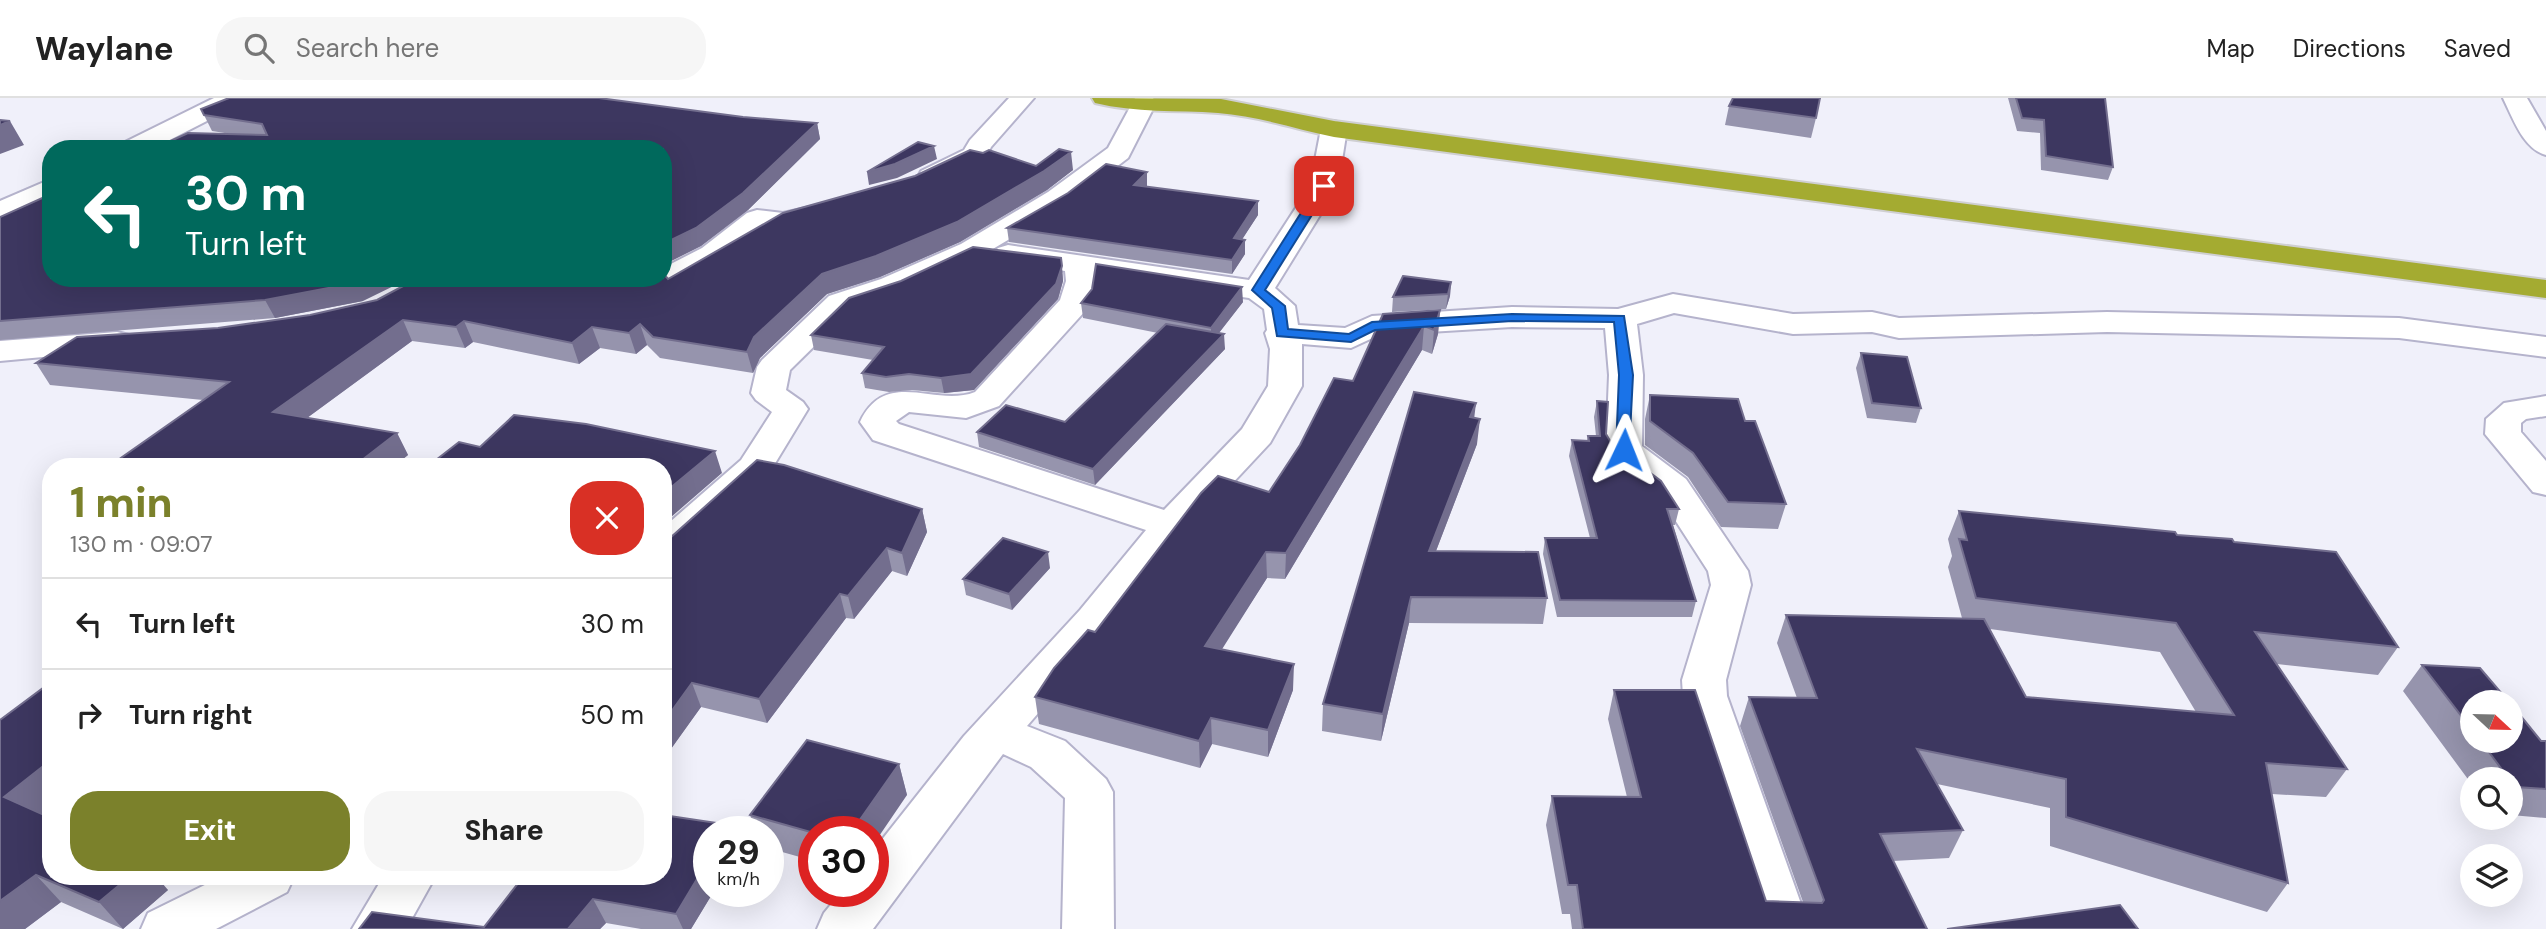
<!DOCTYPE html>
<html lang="en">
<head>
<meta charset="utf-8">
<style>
  body { margin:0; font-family:"DM Sans",sans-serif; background:#f6f6f6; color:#222; height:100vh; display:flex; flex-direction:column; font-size:26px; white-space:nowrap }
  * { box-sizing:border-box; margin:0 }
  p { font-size:23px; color:#767676 }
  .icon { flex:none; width:38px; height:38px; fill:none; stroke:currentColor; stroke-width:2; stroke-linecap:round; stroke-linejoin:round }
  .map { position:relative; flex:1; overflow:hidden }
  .sheet { position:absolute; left:42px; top:360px; width:630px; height:427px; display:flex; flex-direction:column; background:#fff; border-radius:28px; box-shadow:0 7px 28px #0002 }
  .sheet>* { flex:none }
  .guide { position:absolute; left:42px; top:42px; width:630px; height:147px; border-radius:28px; box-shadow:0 7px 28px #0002; background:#00695c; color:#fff; overflow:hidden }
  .needle { width:46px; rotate:112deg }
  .controls { position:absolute; left:2460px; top:592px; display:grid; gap:14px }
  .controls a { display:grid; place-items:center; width:63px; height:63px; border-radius:50%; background:#fff; box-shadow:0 7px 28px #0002; font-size:35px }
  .speed { position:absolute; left:693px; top:718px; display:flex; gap:14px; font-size:35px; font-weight:700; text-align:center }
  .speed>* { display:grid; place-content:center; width:91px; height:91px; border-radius:50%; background:#fff; box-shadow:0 7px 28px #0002; line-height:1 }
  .speed small { font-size:18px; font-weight:400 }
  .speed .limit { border:10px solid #d22; background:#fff; color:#111 }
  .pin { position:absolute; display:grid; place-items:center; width:60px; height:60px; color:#fff; margin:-30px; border-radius:14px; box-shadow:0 4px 10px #0006 }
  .me { position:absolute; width:77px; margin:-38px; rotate:2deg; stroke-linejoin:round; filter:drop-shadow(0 0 5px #0008) }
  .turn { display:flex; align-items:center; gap:24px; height:147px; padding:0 28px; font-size:32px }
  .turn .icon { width:91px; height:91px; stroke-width:2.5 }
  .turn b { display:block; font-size:49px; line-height:60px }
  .round { display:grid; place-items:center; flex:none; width:74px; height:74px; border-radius:28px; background:#f6f6f6 }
  .summary { display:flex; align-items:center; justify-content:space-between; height:119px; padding:0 28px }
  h1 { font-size:42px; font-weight:800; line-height:52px; color:#7b812b }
  .cta { display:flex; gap:14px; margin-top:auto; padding:14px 28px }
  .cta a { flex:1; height:80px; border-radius:28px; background:#7b812b; color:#fff; font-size:28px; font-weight:800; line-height:80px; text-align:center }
  .cta a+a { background:#f6f6f6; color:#222 }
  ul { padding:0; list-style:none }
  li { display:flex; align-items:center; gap:21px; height:91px; padding:0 28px; border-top:2px solid #e0e0e0 }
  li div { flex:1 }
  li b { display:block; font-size:26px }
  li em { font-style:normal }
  header { display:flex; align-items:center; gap:42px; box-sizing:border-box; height:98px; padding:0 35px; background:#fff; border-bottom:2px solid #e0e0e0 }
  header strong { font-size:33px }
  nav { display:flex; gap:38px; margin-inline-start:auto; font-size:24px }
  .search { width:490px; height:63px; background:#f6f6f6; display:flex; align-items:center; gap:18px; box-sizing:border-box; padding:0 24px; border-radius:28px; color:#767676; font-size:26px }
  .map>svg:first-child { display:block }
</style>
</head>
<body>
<header>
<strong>Waylane</strong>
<div class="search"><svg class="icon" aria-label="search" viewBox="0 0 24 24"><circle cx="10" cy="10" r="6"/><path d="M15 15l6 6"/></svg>Search here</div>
<nav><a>Map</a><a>Directions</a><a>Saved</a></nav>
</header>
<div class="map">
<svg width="2546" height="831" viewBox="0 0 2546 831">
  <rect width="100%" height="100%" fill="#f0f0fa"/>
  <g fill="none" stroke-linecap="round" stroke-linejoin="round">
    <defs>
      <path id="minor" d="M214,0H245L242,5L152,51H119L123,45Z
        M1009,0H1034L991,49L985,62L941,85L931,87L921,85L918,79L921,73L964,52L970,42Z
        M1135,0H1153L1156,5L1128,60L1068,106L981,158L903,195L851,212L790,272L786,292L803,304L808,311L768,377L677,461L663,465V430L741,362L772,314L756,302L751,295L757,269L762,262L829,198L881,181L961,146L1048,94L1108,50Z
        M2503,0H2527L2546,33V57C2523,51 2513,20 2503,0Z
        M1334,23L1343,26L1347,31L1338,88L1275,190L1295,208L1298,227L1345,230L1372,218L1512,209L1618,211L1673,196L1793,216L1872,214L1899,220L2107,214L2399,220L2546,239V259L2399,240L2107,234L1899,240L1872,234L1793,236L1674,215L1637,226L1643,277L1642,348L1686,381L1748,473L1751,487L1726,582L1727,598L1810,831H1758L1683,598L1682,582L1711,487L1708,473L1659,397L1611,360L1606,352L1609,277L1605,230L1512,229L1379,237L1351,250L1302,246V288L1270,345L1185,436L1110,532L1027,628L1065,643L1106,681L1113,694L1114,831H1062L1065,700L1031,669L1003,656L873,831H817L824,815L842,793H873V753L964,638L1080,512L1146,432L873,342L860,324C886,269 935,310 975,294L1060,202L1066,183L1065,173L998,162L993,156L998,150L1008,147L1249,182L1310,88L1321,31L1325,26ZM1096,178L1249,200L1264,211L1267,232L1265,235L1270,251L1268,288L1242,331L1164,412L899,326L896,323L909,314L966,320L999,308L1086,212L1091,205Z
        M51,81V100L0,122V103Z
        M824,106L834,108L838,114L834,120L783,133L763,130C728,158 653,214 606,203L602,196L606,189L642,180H663V170L702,150L747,115L757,112L783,115Z
        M117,234L129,237L133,244L129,251L0,263V243Z
        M2546,298V318L2526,321L2521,325V334L2546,363V397L2533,394L2485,336L2486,321L2504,305Z
        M221,779H294L287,794L216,831H141L148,815Z
        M383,779H435L406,831H352Z"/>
      <path id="highway" d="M1092,0L1221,1L1334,23L2546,182V200L1334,39C1296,31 1257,18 1218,15C1177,12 1136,15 1095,5Z"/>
    </defs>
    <use href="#minor" stroke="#b5b3cc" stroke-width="4"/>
    <use href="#highway" stroke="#cfcfd2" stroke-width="4"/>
    <use href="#minor" fill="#fff" fill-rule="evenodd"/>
    <use href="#highway" fill="#a4ab31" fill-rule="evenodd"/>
  </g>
  <path fill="#9694ad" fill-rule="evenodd" d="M2008,0H2105L2113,69L2108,82L2041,72L2040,35L2017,33Z
    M1729,8L1816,20L1811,40L1725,27Z
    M201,11L743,19L817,25L820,41L748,112L701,148L663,167V51L231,36L212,33Z
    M1036,68L1073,72L1047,92L960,144L880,179L827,196L760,260L753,275L660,260L647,247L636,256L600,250L579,266L473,244L465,250L412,243L307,320L397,335L408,357L393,369H108L203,302L50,287L36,265L218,230L310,217L377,202L527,187H603L620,184L575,185L518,182L512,180L668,181Z
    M1147,74V88L1146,89L1258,117L1242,141L1245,142V156L1232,176L1009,144L1007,130Z
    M0,119L363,203L275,220L0,242Z
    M1061,160L1063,183L1058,201L974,292L944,295L912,292L889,294L865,290L862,275L873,262L814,252L811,237Z
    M1451,184L1450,198L1446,211L1392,214L1393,199Z
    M1243,204L1219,235L1225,251L1095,387L979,349L977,334L1065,324L1158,235L1083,220L1081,205Z
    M1440,212L1438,236L1432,256L1422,252L1285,481L1267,480L1221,551L1293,592L1268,659L1212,646L1200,670L1039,626L1035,599L1095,534L1269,394L1353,283Z
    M1861,255L1921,310L1916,325L1867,320L1856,270Z
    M1650,297L1745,323L1786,406L1778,431L1721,429L1688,379L1645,347V321Z
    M1597,303L1606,336L1612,346L1679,411L1675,427H1673L1696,503L1692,519H1557L1543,456L1545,440H1590L1569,358L1572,342L1587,343L1588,338H1596L1594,319Z
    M1474,320L1477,346L1436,453L1547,500L1543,526L1409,525L1381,643L1322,633L1323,606Z
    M922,411L927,434L907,478L892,473L854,521L846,520L767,625L701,609L663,662V441Z
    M1959,413L2177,437L2234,444L2398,549L2378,577L2277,566L2347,671L2326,699L2272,696L2288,785L2267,814L2050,748V710L1937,686L1963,732L1949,760L1893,763L1927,831H1572L1570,816H1562L1546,727L1552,698L1627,699L1608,621L1614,592L1766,803L1803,804L1740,628L1749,599L1797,600L1777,545L1786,517L1962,520L1948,469L1952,458L1948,441ZM1990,531L2160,554L2196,614L2026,599Z
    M1050,470L1012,512L966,497L963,481Z
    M2422,567L2473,604V642L2546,643V720L2511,717V681H2473V688L2403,593Z
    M51,584V708L41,716L168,792L123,831L61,804L25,831H0Z
    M899,666L907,697L814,733V763L768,750V733H756L750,717Z
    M663,717L730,727L732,733H709V793H714L691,831H641L606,825L600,831H359L372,814L484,829L523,779H663Z"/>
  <path fill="#736e8e" d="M10,23L24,47L0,56V27Z
    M817,25L820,41L748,112L701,148L663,167V146Z
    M934,48L937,61L897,80L869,87L867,74Z
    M1071,54L1073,72L1047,92L960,144L880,179L827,196L760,260L753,275L747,254L754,239L822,176Z
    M1147,74V88L1134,101V87Z
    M1258,103V117L1234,154V140Z
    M1245,142V156L1232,176V162Z
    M1062,168L1063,183L1058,201L974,292L944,295L941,280Z
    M365,180H410L363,203L275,220L265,202Z
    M1451,184L1450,198L1446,211L1448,196Z
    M1242,189L1243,204L1211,245V230Z
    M1440,212L1438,236L1432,256L1434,232Z
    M403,222L412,243L285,336L273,314Z
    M464,223L473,244L465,250L456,229Z
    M640,226L647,247L636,256L629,235Z
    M1424,228L1422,252L1285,481L1286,455Z
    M592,229L600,250L579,266L572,245Z
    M1224,236L1225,251L1095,387L1093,371Z
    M1476,305L1473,330L1470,319Z
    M1480,321L1477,346L1426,479L1429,453Z
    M397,335L408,357L393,369H353Z
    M715,353L722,375L663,426V396Z
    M922,411L927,434L907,478L902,455Z
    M887,450L892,473L854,521L848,498Z
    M1048,454L1050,470L1012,512L1009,496Z
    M1266,454L1267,480L1207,575L1205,548Z
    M840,496L846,520L767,625L759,601Z
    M1411,499L1409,525L1381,643L1383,616Z
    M1294,566L1293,592L1268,659V632Z
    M692,585L701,609L663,662V625Z
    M1211,620L1212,646L1200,670L1199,643Z
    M51,662V708L29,726L4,699Z
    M899,666L907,697L873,747V733H852Z
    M709,761V793H714L691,831H683L676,816Z
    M36,777L61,804L25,831H0V803Z
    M129,779H157L168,792L123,831L99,804Z
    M593,801L606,825L600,831H568Z"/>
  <path fill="#3d3760" stroke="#736e8e" stroke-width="2" d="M229,0H599L743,19L817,25L743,95L696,130L663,146V51H153L188,35L267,37L262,26L204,17L201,11Z
    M1733,0H1820L1816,20L1729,8Z
    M2016,0H2105L2113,69L2046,58L2044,22L2022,20Z
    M0,22L10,23L0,27Z
    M918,44L934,48L895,66L867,74Z
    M1059,51L1071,54L1044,73L957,124L876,158L822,176L754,239L747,254L653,239L640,226L629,235L592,229L572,245L464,223L456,229L403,222L273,314L397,335L353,369H108L229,284L36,265L77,239L218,230L310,217L377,202L418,180H485L527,187H603L634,180H663V175L668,181L783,115L915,78L970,52L983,55L989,52L1036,68Z
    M1106,66L1147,74L1134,87L1258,103L1234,140L1245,142L1232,162L1007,130L1068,95Z
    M51,96V180H365L355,185L265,202L0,223V119Z
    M973,149L1061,160L1062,168L1056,186L971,276L941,280L909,276L886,279L862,275L884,249L811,237L849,200L901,183Z
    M1096,166L1242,189L1211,230L1081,205L1092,191Z
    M1403,178L1451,184L1448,196L1393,199Z
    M1440,212L1434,232L1424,228L1286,455L1266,454L1205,548L1294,566L1268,632L1211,620L1199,643L1035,599L1054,570L1088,532L1095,534L1201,395L1218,378L1269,394L1300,347L1334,280L1353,283L1383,216Z
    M1166,226L1224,236L1093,371L977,334L1006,307L1065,324Z
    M1861,255L1907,259L1921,310L1872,305Z
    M1414,294L1476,305L1470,319L1480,321L1429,453L1538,454L1547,500L1411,499L1383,616L1323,606Z
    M1650,297L1738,301L1745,323H1755L1786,406L1728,404L1693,355L1650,323Z
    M1597,303L1608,304L1606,336L1612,346L1661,383L1679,411H1667L1696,503L1560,502L1545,440H1597L1572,342L1589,343L1588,338H1600Z
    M514,317L586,326L715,353L663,396V369H427L459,344L480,349Z
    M757,362L784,367L922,411L902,455L887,450L848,498L840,496L759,601L692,585L663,625V441L670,440Z
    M1959,413L2175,434L2177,437L2232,441L2234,444L2336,454L2398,549L2255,534L2347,671L2266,665L2288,785L2066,719V681L1917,651L1963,732L1880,736L1927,831H1583L1577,787H1568L1552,698L1641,699L1614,592H1695L1766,803L1822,805L1824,802L1749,599L1817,600L1786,517L1984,521L2026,599L2234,617L2176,525L1976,500L1959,441L1967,442Z
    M1003,440L1048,454L1009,496L963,481Z
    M2422,567L2480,570L2509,604H2473V633Z
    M51,584V662L4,699L51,720V779H129L99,804L36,777L0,803V622Z
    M2511,606L2541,643H2546V691L2516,689L2511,683V681H2509L2480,642H2511Z
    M807,642L899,666L852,733H814V735L750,717Z
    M663,717L730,727L726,733H709V761L676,816L593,801L568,831H359L372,814L484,829L523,779H663Z
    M2120,807L2138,831H1947Z"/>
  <path fill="#1a73e8" stroke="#114b97" stroke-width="2" d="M1320,85L1330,88L1265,192L1285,208L1288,231L1349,236L1372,224L1512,216L1624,218L1633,277L1629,355H1618L1616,352L1619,277L1614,224L1512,223L1375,232L1351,244L1277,238L1272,210L1252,192Z"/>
</svg>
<div class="controls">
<a><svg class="needle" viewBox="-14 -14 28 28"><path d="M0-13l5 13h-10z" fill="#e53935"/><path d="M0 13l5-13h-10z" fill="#767676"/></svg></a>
<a><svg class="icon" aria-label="search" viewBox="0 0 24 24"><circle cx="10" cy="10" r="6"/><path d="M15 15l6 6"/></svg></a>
<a><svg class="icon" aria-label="layers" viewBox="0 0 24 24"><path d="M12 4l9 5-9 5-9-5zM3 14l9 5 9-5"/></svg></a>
</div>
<div class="speed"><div>29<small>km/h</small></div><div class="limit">30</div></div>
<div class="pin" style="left:1324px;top:88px;background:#d93025"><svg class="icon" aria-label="arrive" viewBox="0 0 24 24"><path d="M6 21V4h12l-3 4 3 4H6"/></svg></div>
<svg class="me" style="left:1624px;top:352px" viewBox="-20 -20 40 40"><path d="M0-17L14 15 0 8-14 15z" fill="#1a73e8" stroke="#fff" stroke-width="4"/></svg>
<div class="guide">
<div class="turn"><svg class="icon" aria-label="left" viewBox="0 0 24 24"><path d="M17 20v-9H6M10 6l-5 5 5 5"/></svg><div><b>30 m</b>Turn left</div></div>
</div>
<section class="sheet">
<div class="summary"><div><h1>1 min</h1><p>130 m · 09:07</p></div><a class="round" style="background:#d93025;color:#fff"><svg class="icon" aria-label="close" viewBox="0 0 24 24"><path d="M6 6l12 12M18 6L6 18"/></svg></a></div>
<ul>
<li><svg class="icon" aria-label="left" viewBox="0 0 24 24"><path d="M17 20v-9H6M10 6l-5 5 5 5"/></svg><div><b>Turn left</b></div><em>30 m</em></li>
<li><svg class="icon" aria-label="right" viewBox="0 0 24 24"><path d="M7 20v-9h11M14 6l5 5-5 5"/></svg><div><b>Turn right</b></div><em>50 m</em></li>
</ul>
<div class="cta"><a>Exit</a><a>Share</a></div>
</section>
</div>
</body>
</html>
